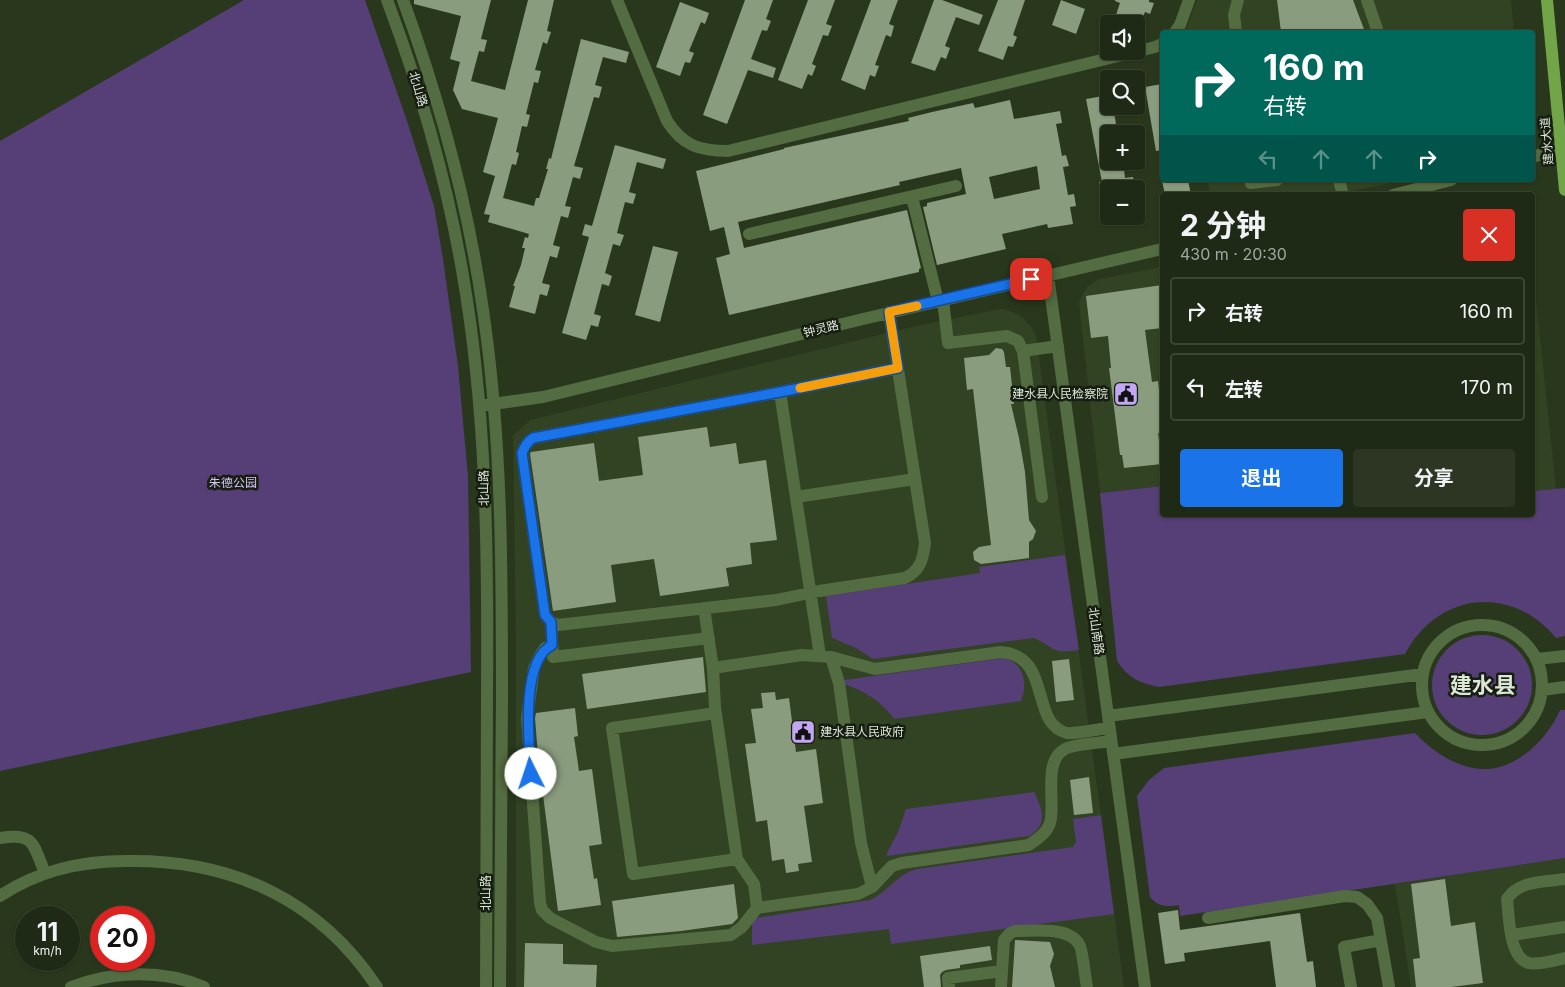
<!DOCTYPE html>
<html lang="zh">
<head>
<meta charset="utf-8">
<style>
  body { margin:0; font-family:Inter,"Noto Sans SC",sans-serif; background:#2c3623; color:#f1f3f6; height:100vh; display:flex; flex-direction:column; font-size:19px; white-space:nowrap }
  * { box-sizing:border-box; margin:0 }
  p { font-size:16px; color:#a1a7a1 }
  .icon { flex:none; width:28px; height:28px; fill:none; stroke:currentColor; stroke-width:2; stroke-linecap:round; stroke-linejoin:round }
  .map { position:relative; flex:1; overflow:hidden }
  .details { position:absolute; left:1160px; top:192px; width:375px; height:325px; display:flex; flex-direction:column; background:#1f2a16; border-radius:5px; box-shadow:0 1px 4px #0004,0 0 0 1px #3c4635 }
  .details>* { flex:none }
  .banner { position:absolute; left:1160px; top:30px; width:375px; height:152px; border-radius:5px; box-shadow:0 1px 4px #0004,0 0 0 1px #3c4635; background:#00695c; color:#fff; overflow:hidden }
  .controls { position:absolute; left:1100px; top:15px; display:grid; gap:10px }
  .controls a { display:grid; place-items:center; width:45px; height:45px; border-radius:5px; background:#1f2a16; box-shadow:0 1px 4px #0004,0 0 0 1px #3c4635; font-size:25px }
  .speed { position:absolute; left:15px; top:906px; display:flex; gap:10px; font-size:25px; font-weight:700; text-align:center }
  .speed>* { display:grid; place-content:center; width:65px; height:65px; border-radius:50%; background:#1f2a16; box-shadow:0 1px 4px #0004,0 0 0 1px #3c4635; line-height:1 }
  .speed small { font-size:12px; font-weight:400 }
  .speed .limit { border:8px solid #d22; background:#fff; color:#111 }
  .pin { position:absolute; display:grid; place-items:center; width:42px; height:42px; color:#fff; margin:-21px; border-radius:10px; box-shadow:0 2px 8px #0006 }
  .me { position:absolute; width:55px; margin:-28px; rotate:356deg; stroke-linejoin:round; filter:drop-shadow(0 0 4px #0008) }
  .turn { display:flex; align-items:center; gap:18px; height:105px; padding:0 20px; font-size:22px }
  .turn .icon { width:65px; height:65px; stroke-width:2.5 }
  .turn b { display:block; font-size:35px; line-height:42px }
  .lanes { display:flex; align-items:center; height:48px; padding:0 20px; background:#0003; justify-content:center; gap:25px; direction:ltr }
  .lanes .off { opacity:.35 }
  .round { display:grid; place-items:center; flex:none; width:52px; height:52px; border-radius:5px; background:#2c3623 }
  .overview { display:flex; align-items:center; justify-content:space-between; height:85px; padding:0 20px }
  h1 { font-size:30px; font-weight:700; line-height:38px }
  .button { display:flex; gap:10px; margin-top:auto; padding:10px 20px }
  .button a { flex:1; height:58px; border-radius:5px; background:#1a73e8; color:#fff; font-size:20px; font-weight:700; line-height:58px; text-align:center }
  .button a+a { background:#2c3623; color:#f1f3f6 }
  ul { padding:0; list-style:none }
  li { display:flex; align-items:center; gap:15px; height:68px; margin:0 10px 8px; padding:0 10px; border:2px solid #3c4635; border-radius:5px }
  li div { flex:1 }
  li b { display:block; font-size:19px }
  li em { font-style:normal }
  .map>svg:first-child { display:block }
</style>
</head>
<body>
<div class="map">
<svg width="1565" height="987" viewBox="0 0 1565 987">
  <rect width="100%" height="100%" fill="#29381d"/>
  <path fill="#324323" d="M1197,0H1511L1514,32H1185Z
    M1208,180H1404L1334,195H1210Z
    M1532,262L1556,489L1533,491H1532Z
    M1162,267V486L1100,493L1079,302L1087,287L1099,279Z
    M1000,309L1007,310L1021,316L1032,328L1036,335L1124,987H516V641L513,436L530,420L908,328Z
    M1565,858V987H1411L1395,884Z"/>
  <path fill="#563e77" d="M244,0H365L408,124L434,206L443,259L458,366L468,477L471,672L0,771V141Z
    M1162,486V515H1532L1533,491L1565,488V636L1556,638C1511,584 1438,592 1405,654L1159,687C1140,683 1128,678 1117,661L1100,493Z
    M1065,555L1079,650C1051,654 1056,648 1034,638L873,659L856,648L832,638L826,596L980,573L979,567Z
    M1432 685a50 50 0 1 1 100 0a50 50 0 1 1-100 0Z
    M1004,658C1024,663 1028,684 1021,701L894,719C881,701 865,691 844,684V680Z
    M1560,710H1565V858L1180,916L1179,905C1167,907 1158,907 1150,897L1137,796L1149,780L1164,768L1415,733C1433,752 1458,769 1485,769C1518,769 1548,738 1560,710Z
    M1034,792C1042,809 1049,824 1029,836L887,856V853L898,832L906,809Z
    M1101,815L1114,914L891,944L889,929L752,945V924L755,918L870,900C888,892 898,873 917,869L1073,847L1076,842L1073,819Z"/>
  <path fill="#8a9c7e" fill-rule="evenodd" d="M414,0H491L481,39L487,40L484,52L479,51L471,81L505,90L528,0H554L547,31L551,32L547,44L543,42L535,70L541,71L538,83L534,82L526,114L530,115L527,127L522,126L516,152L519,153L516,165L512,164L503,198L534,206L536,198H539L548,169H546L549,158L551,159L581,39L629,52L626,63L603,57L595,85L602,87L599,98L594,97L574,166L583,168L580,179L573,177L565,206L571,207L568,218L561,216L553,245L560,247L557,258L550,256L542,283L550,285L547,296L540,294L535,314L509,307L515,286H513L521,265L525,248H522L525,237L528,238L529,234L488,222L490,215L484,214L495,176L483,172L498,118L462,109L453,90L460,62L450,59L461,16L414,4Z
    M745,0H773L766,19L771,21L767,31L762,30L751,59L776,68L773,78L748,70L727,124L703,115Z
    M808,0H835L826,24L832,26L828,36L823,35L812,64L816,66L812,76L808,74L802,89L778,80Z
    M871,0H898L889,24L894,26L891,37L886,35L875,65L879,66L875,77L870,75L865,90L841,80Z
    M934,0H942L983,15L979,25L956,17L945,46L950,48L946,59L941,57L935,71L911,63Z
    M998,0H1025L1013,35L1017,37L1013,47L1008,46L1003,60L978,51Z
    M1061,0L1085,9L1076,34L1052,25Z
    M1115,0H1149V2L1154,3L1150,14L1145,12L1139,27L1136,26V24H1131L1115,18L1120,3L1115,1Z
    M1277,0H1353L1365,32H1281Z
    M680,2L709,13L705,24L701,22L689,51L694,53L690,63L685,62L680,76L656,67Z
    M1162,84V150L1156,151L1145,87Z
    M1109,95V106H1113L1116,124L1109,125V161H1123L1125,178L1133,177L1135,189H1100L1099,182H1102L1086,99Z
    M1010,100L1014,119L1060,111L1062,123L1056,124L1062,156L1066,155L1069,166L1063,167L1068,195L1074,194L1076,206L1070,207L1073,224L1048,228L1047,224L1002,234L1006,249L937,265L923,207L927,206V203L966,194L961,168L899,182L900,185L738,222L744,248L907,210L921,268L919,269V272L729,315L716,258L730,254L724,227L710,231L696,171L784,149V148L909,121L908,118L932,112L973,103L975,108ZM1037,166L1040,189L994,199L989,177Z
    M615,145L666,159L663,169L637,162L629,192L636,194L633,204L625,202L617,233L624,235L620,246L613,244L605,273L612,276L609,286L602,284L594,314L601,316L598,327L591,325L586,340L562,333L589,237L582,235L585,224L592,226Z
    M1162,180H1188L1191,195H1165Z
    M653,246L678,252L660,322L635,315Z
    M1162,285V328L1145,330L1152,382L1158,381L1162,419V433H1158L1162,464L1124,468L1122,455H1120L1109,368H1111L1108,336L1091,338L1086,296Z
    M996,348L1002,349L1004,352L1006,367H1010L1014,404H1011L1019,438L1025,472L1029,520L1036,531L1033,539L1029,542V558L981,564L974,560L973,552L979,547L991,545L973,389L967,390L964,358L989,355Z
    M707,427L710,447L736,443L739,464L766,460L777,540L750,543L752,564L726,568L729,586L660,596L654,559L611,565L616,602L553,611L530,454L531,452L594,443L599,481L643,475L638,437Z
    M703,657L706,692L587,709L582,674Z
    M1069,659L1074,700L1056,702L1052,661Z
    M775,692L776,700L789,698L796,752L816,749L823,803L804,806L812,862L798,864L799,871L786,873L784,859L772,861L767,820L756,822L745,744L756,743L751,709L763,708L761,693Z
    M575,708L578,736L574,737L579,771L592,769L602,844L589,846L594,879L597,878L601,905L558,911L538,756L535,718L536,713Z
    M1089,777L1093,813L1074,815L1070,780Z
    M1445,879L1451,926L1475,922L1483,983L1451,987H1416L1413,959L1420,958L1411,884Z
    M734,884L738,918L732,924L681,931L617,937L612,901Z
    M1178,910L1180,930L1300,913L1307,962L1313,961L1316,987H1276L1270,941L1184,953L1185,961L1165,964L1158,913Z
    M1015,940L1050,942L1054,954L1050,966L1055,987H1012Z
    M525,943L563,944V964L597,965L596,987H524Z
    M990,946L992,960L960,965V968L946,970L942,972L940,975L941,987H924L920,956Z"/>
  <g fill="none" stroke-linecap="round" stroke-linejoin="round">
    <path stroke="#546c41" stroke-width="12" d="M387,0C420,88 446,178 462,270C487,411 488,554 487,696C487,793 486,890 486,987
      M403,0C440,101 468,204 483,310C502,438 502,567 502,696C501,793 501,890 500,987
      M617,0L667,121C683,146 700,151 728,151L1155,47L1162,44
      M1367,0L1378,32
      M1175,32L1180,25L1189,0
      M1236,32L1234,15L1238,0
      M1532,157L1565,147
      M1250,180L1251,183L1277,180
      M1339,180L1343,195
      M1393,195L1451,180
      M912,197L938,301
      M749,234L956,186
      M1048,275L1145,987
      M943,300L948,343L1007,336L1018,341L1023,351
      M889,312L925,543C923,559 921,570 905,578L819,591L776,600L558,625L551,622L545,615L522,453C525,446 527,442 533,438L780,392L898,368
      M780,392L820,656
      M486,405L543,397L863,319L1162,249
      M796,497L915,479
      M1042,497L1023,351L1058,346
      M704,608L713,668L715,707L737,859L754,884L757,908L858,894L872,887L892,866L902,863L1029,845C1037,839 1047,833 1050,823C1056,803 1042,761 1065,749C1075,744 1099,743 1111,741
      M551,622L553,657L709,638
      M1422 685a60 60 0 1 1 120 0a60 60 0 1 1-120 0Z
      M552,645L545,648L541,654L534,668L527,718L540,903L542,910L550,918L596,942L612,946L731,935L742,927L757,908
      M831,657L839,683L861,843L872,887
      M1537,659L1565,656
      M713,668L802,655L831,657L875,669L1001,652C1053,656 1029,724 1067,733C1075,734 1100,729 1109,728
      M1542,690L1565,687
      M716,713L612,728L633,874L737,859
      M1108,716L1423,674
      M1113,754L1428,712
      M0,838C35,832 33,845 45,873
      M1565,879C1545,882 1519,880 1507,899C1509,916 1509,959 1529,963C1537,965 1557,960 1565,958
      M0,896C40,869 85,860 133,861C235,861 320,901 377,987
      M1208,918L1345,896L1357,897L1367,904L1377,918L1389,987
      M1512,935L1565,927
      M71,987C114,971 162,969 204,987
      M949,987L948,978L1002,971
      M1001,987L1004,940L1010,933L1015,931C1034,931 1068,926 1079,944C1083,950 1085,978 1087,987
      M1351,987L1344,947L1381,940"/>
    <path stroke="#72a448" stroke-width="12" d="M1547,0L1565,190"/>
  </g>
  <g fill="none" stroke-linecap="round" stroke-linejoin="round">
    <defs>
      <path id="route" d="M531,774C529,743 520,661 552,645L551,622L545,615L522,453C525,446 527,442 533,438L780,392L898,368L889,312L1031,279"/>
    </defs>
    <use href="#route" stroke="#114b97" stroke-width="12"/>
    <use href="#route" stroke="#1a73e8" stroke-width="9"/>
    <path stroke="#f59e0b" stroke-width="9" d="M800,388L898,368L889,312L917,306"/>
  </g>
  <defs>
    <symbol id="civic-square" viewBox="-11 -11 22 22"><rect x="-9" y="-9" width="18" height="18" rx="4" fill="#c3a7f2" stroke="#161d11"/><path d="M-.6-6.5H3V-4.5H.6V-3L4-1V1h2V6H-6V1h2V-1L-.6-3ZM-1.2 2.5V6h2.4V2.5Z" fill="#111"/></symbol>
  </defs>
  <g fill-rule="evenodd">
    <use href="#civic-square" x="1112" y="380" width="28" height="28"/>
    <use href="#civic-square" x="789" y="718" width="28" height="28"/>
  </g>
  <g text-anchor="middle" stroke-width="5" stroke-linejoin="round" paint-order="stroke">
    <g font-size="12" fill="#dde7d7" stroke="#161d11">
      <text transform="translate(418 89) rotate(73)" y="4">北山路</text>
      <text transform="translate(1547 141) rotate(-95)" y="4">建水大道</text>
      <text transform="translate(821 329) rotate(-14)" y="4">钟灵路</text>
      <text transform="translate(484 488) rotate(-91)" y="4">北山路</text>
      <text transform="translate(1096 631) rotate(82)" y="4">北山南路</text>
      <text transform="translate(486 893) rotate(-90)" y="4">北山路</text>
    </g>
    <g font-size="12" fill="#dde7d7" stroke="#161d11" text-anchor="end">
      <text x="1108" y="398">建水县人民检察院</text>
      <text x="820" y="736" text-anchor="start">建水县人民政府</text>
    </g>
    <g font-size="12" fill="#d3bff5" stroke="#161d11">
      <text x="233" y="487">朱德公园</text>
    </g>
    <g font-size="22" font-weight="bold" fill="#dde7d7" stroke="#161d11">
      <text x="1483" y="693">建水县</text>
    </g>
  </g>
</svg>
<div class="controls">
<a><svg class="icon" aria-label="sound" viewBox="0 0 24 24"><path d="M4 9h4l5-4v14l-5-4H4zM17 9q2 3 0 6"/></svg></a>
<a><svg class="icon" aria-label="search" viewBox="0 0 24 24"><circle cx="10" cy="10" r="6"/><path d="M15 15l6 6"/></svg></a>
<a>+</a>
<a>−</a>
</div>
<div class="speed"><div>11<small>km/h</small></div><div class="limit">20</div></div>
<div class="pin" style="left:1031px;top:279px;background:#d93025"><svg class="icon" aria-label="arrive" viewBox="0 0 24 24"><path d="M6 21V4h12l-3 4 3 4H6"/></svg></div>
<svg class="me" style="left:531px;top:774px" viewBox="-20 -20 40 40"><circle r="19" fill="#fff"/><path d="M0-13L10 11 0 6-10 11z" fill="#1a73e8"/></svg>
<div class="banner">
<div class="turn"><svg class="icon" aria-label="right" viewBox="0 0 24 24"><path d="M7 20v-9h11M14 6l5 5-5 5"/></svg><div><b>160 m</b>右转</div></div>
<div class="lanes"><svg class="icon off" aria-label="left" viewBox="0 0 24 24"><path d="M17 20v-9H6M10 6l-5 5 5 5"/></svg><svg class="icon off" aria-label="ahead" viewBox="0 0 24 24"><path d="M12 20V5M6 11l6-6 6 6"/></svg><svg class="icon off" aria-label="ahead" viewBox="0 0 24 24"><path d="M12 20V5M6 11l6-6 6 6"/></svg><svg class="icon" aria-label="right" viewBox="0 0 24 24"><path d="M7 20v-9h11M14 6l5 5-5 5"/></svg></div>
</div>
<section class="details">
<div class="overview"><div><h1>2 分钟</h1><p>430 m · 20:30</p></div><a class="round" style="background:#d93025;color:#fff"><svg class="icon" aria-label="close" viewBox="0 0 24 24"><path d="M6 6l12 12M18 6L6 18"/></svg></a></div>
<ul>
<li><svg class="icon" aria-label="right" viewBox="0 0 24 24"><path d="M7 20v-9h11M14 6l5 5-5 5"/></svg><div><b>右转</b></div><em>160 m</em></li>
<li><svg class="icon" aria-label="left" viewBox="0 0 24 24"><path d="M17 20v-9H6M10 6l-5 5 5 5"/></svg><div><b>左转</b></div><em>170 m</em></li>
</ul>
<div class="button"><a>退出</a><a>分享</a></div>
</section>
</div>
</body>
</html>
